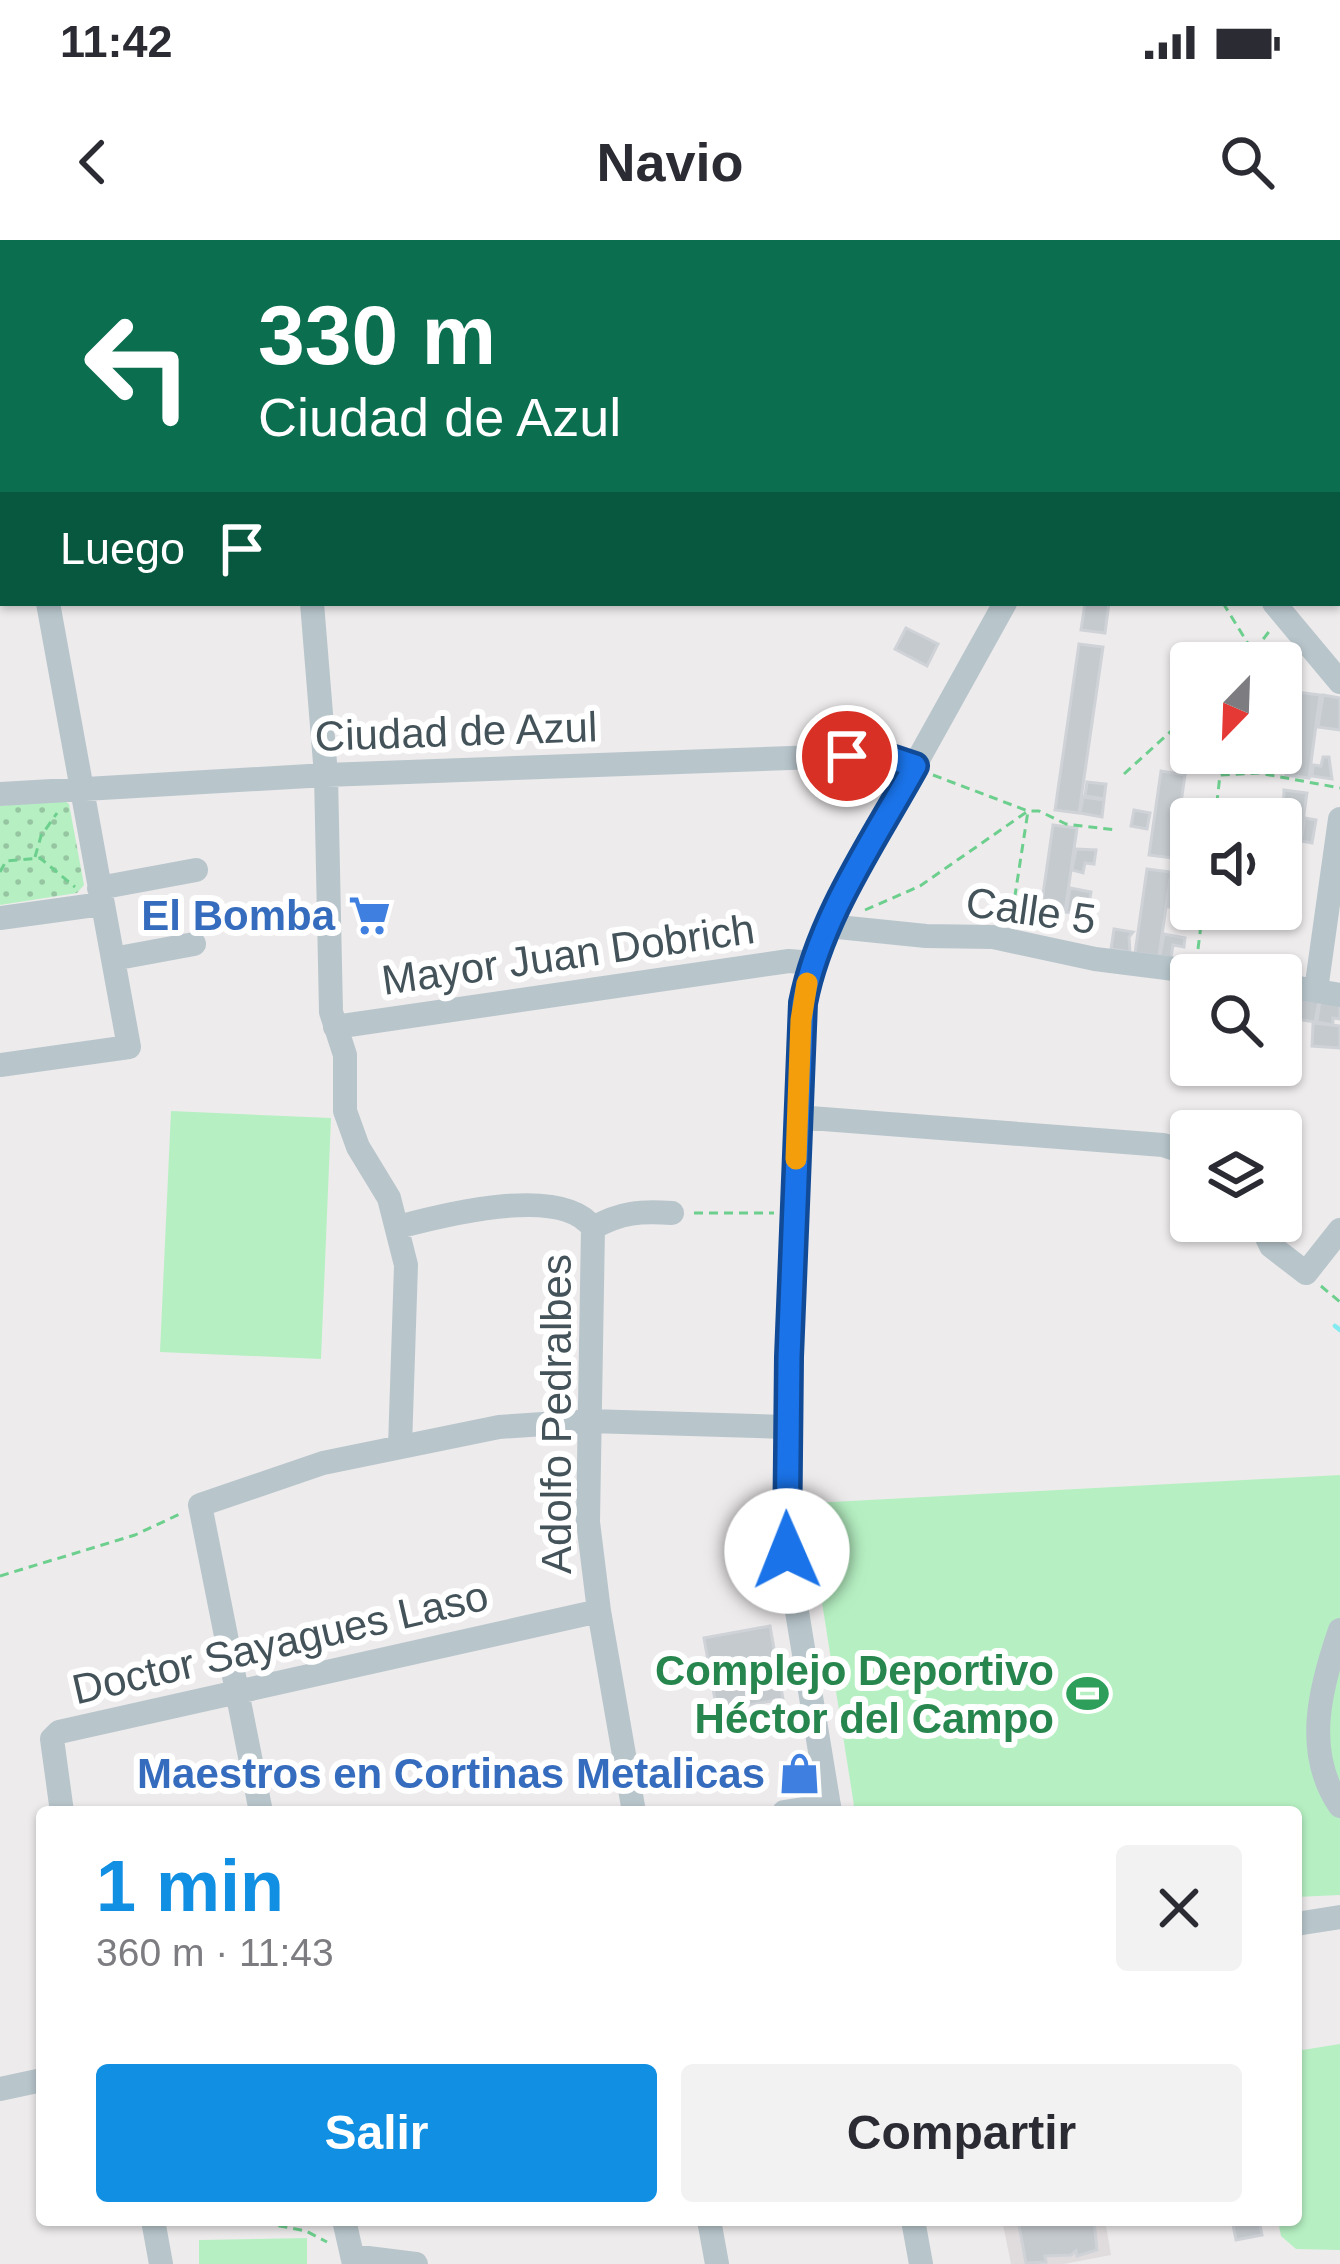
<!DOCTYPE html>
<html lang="es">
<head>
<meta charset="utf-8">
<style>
  body { margin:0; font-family:Arial,sans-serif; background:#f2f2f3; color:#2b2b33; height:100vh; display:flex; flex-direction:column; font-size:45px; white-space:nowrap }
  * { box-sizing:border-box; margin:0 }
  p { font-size:39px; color:#7c7c81 }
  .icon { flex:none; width:66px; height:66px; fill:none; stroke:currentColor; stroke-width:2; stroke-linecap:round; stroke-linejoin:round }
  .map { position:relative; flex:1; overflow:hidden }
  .panel { position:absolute; left:36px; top:1566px; width:1266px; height:420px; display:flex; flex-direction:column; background:#fff; border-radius:12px; box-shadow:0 3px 9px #0004 }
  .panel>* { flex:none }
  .top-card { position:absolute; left:0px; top:0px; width:1341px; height:366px; box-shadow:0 3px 9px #0004; background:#0b6e4f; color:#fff; overflow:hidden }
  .needle { width:78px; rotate:203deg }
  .tools { position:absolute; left:1170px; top:402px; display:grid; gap:24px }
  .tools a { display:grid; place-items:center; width:132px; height:132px; border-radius:12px; background:#fff; box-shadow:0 3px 9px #0004; font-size:60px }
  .pin { position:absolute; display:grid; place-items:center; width:102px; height:102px; color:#fff; margin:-51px; border:6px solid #fff; border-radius:50%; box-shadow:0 3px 12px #0007 }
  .me { position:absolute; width:132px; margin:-66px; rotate:359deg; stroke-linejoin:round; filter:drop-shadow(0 0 9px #0008) }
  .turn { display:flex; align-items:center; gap:42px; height:252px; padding:0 60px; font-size:54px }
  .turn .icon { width:156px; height:156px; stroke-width:2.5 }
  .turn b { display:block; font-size:84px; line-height:102px }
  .then { display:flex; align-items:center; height:114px; padding:0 60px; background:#0003; gap:24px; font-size:45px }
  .round { display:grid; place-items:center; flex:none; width:126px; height:126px; border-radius:12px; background:#f2f2f3 }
  .headline { display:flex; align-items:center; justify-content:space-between; height:204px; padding:0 60px }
  h1 { font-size:72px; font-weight:700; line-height:90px; color:#1190e3 }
  .button { display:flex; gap:24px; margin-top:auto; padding:24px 60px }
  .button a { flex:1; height:138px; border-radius:12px; background:#1190e3; color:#fff; font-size:48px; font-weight:700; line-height:138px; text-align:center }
  .button a+a { background:#f2f2f3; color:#2b2b33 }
  .status { display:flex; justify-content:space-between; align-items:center; height:84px; padding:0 60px; background:#fff; direction:ltr }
  .status svg { height:33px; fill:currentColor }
  header { display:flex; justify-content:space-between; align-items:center; height:156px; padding:0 60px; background:#fff; font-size:54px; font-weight:700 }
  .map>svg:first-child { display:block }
</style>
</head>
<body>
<div class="status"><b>11:42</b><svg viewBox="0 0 49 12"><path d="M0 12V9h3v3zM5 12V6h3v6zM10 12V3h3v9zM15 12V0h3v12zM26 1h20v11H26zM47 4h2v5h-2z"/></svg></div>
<header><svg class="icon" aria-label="back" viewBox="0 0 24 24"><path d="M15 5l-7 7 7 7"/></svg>Navio<svg class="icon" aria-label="search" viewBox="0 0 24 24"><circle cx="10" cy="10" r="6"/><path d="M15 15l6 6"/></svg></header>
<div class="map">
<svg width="1340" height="2024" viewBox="0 0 1340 2024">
  <defs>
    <pattern id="grass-dots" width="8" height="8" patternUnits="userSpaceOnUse" patternTransform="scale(3)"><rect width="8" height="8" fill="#b6f0c2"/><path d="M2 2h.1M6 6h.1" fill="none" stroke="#96c5a1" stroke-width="1.8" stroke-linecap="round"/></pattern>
  </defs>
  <rect width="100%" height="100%" fill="#eeebec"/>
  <path fill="#e0dcde" d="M1002,1980H1105L1111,2015L1064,2024H1011Z"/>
  <path fill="url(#grass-dots)" d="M61,558L69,564L84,645L77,653L0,665V566Z"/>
  <path fill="#b6f0c2" d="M171,871L331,878L321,1119L160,1112Z
    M1340,1235V1655L1296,1657V1572H855L818,1337L813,1263Z
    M1340,1804V2010L1296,2009L1281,1996L1278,1980H1296V1811Z
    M307,1998V2024H199V2000Z"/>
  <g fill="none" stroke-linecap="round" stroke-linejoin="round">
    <path stroke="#81ebef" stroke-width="4.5" d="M1335,1086L1340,1090"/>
  </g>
  <path fill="#c5cacf" stroke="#cfd3d8" stroke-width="3" d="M1085,363H1109L1105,393L1081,390Z
    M906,388L938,404L927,426L895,409Z
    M1079,404L1103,407L1079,573L1055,570Z
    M1297,452L1320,455L1309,538L1286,535Z
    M1323,455L1340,458V490L1318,487Z
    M1323,517H1329L1332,539L1312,536L1313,525L1321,526Z
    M1161,531L1185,535L1173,618L1149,615Z
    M1087,542L1106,544L1104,559L1085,556Z
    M1284,550L1307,553L1295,636L1281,634Z
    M1083,557L1104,560L1102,577L1080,573Z
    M1134,570L1150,573L1147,589L1131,586Z
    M1305,578L1316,580L1312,603L1301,601Z
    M1053,585L1077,588L1065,672L1041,668Z
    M1076,609L1096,610L1094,624L1085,623L1083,633L1072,630Z
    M1147,629L1171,632L1159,716L1135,713Z
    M1070,648L1091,652L1087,675L1066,672Z
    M1171,652L1190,655L1188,669L1169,667Z
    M1114,689L1133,692L1129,697L1130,712L1111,709Z
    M1164,694L1185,698L1184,707L1173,705L1171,718L1160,716Z
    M1302,753L1320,756L1315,782L1297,779Z
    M1320,760L1340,765V779L1333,778V785L1317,782Z
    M1313,783L1340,786V808L1312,806Z
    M770,1386L783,1459L717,1471L704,1398Z
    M1018,1980H1094L1097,2010L1077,2016L1076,2011L1071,2015L1045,2016L1046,2022L1026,2023Z
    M1232,1980H1259L1262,1995L1236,2000Z"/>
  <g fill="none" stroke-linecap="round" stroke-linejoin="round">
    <path stroke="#6dcf8e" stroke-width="3" stroke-dasharray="9 6" stroke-linecap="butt" d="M1330,0L1332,3
      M1338,8L1340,10
      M1338,299H1340
      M1223,363L1260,423
      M1245,423L1271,389
      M1260,532L1262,513
      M1124,534L1191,473
      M933,535L1028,571L1012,675L1008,679
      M1215,579L1220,535L1259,533L1340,548
      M35,617L41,596L57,573
      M0,632L6,621L40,618L75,647
      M865,670L920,646L1028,571H1039L1066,584L1116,590
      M1198,709L1203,669
      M694,973H774
      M1321,1046L1340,1062
      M0,1336L135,1295L182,1273
      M249,1980L306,1991L327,2002"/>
    <path stroke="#b8c6cc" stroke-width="24" d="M756,0L757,3
      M1096,3L1113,0
      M1201,3L1202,0
      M1338,82H1340
      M0,141L3,157
      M0,207L3,206
      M312,363L326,535L331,772L345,815V871L358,907L389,958L406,1025L400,1207
      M1274,363L1340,442
      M0,554L326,535L847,516L894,519L915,526
      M99,648L196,630
      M0,678L102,664
      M828,686L926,696L993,697L1095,719L1222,735
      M113,719L194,704
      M1281,745L1340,755
      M1316,750L1340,579
      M335,787L789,721L813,723
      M0,825L129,807L48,363
      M797,877L1163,905L1191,914
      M1259,981L1271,1006L1306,1033L1340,990
      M398,987C443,975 562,944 593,988
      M593,988L588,1282L599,1371L634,1572
      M593,988C621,972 641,971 672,973
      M1340,1390C1320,1448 1303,1512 1340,1566
      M62,1572L52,1499L59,1492L599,1371
      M261,1572L200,1265L323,1223L499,1187L589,1181L788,1187
      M784,1572L829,1565
      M830,1572L787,1311L789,1117L803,763L813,723L835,669L1005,363
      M1296,1684L1340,1677
      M0,1849L42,1840
      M153,1980L161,2024
      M344,1980L354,2024
      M709,1980L717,2024
      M913,1980L921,2024
      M352,2016L416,2024"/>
  </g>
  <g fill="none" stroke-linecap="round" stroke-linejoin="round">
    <defs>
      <path id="route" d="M787,1311L789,1117L803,763C820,677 873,602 915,526L894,519L847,516"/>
    </defs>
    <use href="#route" stroke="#114b97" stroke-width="30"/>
    <use href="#route" stroke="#1a73e8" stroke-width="21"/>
    <path stroke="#f59e0b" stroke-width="21" d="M796,919L801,780L807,743"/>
  </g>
  <defs>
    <symbol id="supermarket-bare" viewBox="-9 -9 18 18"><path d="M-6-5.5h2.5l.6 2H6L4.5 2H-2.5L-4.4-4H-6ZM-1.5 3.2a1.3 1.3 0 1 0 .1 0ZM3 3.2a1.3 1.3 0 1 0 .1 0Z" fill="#3f7fe0" stroke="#fff" stroke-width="2.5" paint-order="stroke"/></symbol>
    <symbol id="stadium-bare" viewBox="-9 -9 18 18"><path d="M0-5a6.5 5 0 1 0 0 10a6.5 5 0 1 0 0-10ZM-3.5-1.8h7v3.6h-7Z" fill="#2e9e5b" stroke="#fff" stroke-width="2.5" paint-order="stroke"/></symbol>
    <symbol id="shop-bare" viewBox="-9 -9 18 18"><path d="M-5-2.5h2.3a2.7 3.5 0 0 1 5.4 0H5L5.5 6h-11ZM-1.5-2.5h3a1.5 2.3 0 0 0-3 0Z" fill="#3f7fe0" stroke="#fff" stroke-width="2.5" paint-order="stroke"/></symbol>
  </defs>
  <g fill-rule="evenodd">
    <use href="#supermarket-bare" x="340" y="646" width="59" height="59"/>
    <use href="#stadium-bare" x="1058" y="1424" width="59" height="59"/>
    <use href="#shop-bare" x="770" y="1504" width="59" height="59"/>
  </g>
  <g text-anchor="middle" stroke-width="12" stroke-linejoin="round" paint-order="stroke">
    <g font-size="42" fill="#435359" stroke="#fff">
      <text transform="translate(456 491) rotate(-2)" y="15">Ciudad de Azul</text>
      <text transform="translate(1031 670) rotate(8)" y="15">Calle 5</text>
      <text transform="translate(568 714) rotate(-8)" y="15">Mayor Juan Dobrich</text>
      <text transform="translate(556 1174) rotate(-90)" y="15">Adolfo Pedralbes</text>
      <text transform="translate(280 1402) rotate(-13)" y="15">Doctor Sayagues Laso</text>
    </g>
    <g font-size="42" font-weight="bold" fill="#366cbe" stroke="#fff" text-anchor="end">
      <text x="335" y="690">El Bomba</text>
      <text x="765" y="1548">Maestros en Cortinas Metalicas</text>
    </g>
    <g font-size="42" font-weight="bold" fill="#27864d" stroke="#fff" text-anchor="end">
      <text x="1054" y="1445">Complejo Deportivo<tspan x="1054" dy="48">Héctor del Campo</tspan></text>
    </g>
  </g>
</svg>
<div class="tools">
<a><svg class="needle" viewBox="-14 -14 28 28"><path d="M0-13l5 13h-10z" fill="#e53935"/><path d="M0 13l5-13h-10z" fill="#7c7c81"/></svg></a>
<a><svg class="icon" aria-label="sound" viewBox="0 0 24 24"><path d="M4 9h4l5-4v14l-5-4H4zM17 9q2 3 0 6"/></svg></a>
<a><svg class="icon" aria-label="search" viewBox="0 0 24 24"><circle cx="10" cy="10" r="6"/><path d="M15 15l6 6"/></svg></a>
<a><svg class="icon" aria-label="layers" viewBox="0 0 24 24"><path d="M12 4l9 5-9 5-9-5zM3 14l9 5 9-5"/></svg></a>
</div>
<div class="pin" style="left:847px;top:516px;background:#d93025"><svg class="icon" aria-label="arrive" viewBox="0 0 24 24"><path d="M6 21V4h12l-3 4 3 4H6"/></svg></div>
<svg class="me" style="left:787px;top:1311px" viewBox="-20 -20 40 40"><circle r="19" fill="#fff"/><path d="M0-13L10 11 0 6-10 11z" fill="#1a73e8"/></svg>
<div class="top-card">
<div class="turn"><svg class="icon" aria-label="left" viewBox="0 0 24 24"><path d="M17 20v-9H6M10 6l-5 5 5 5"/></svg><div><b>330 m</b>Ciudad de Azul</div></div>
<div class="then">Luego<svg class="icon" aria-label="arrive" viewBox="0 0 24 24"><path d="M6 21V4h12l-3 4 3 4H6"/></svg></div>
</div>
<section class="panel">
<div class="headline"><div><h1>1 min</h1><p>360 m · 11:43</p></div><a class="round"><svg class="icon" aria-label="close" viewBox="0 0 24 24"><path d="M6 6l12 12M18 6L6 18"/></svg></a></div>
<div class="button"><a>Salir</a><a>Compartir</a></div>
</section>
</div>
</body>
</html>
